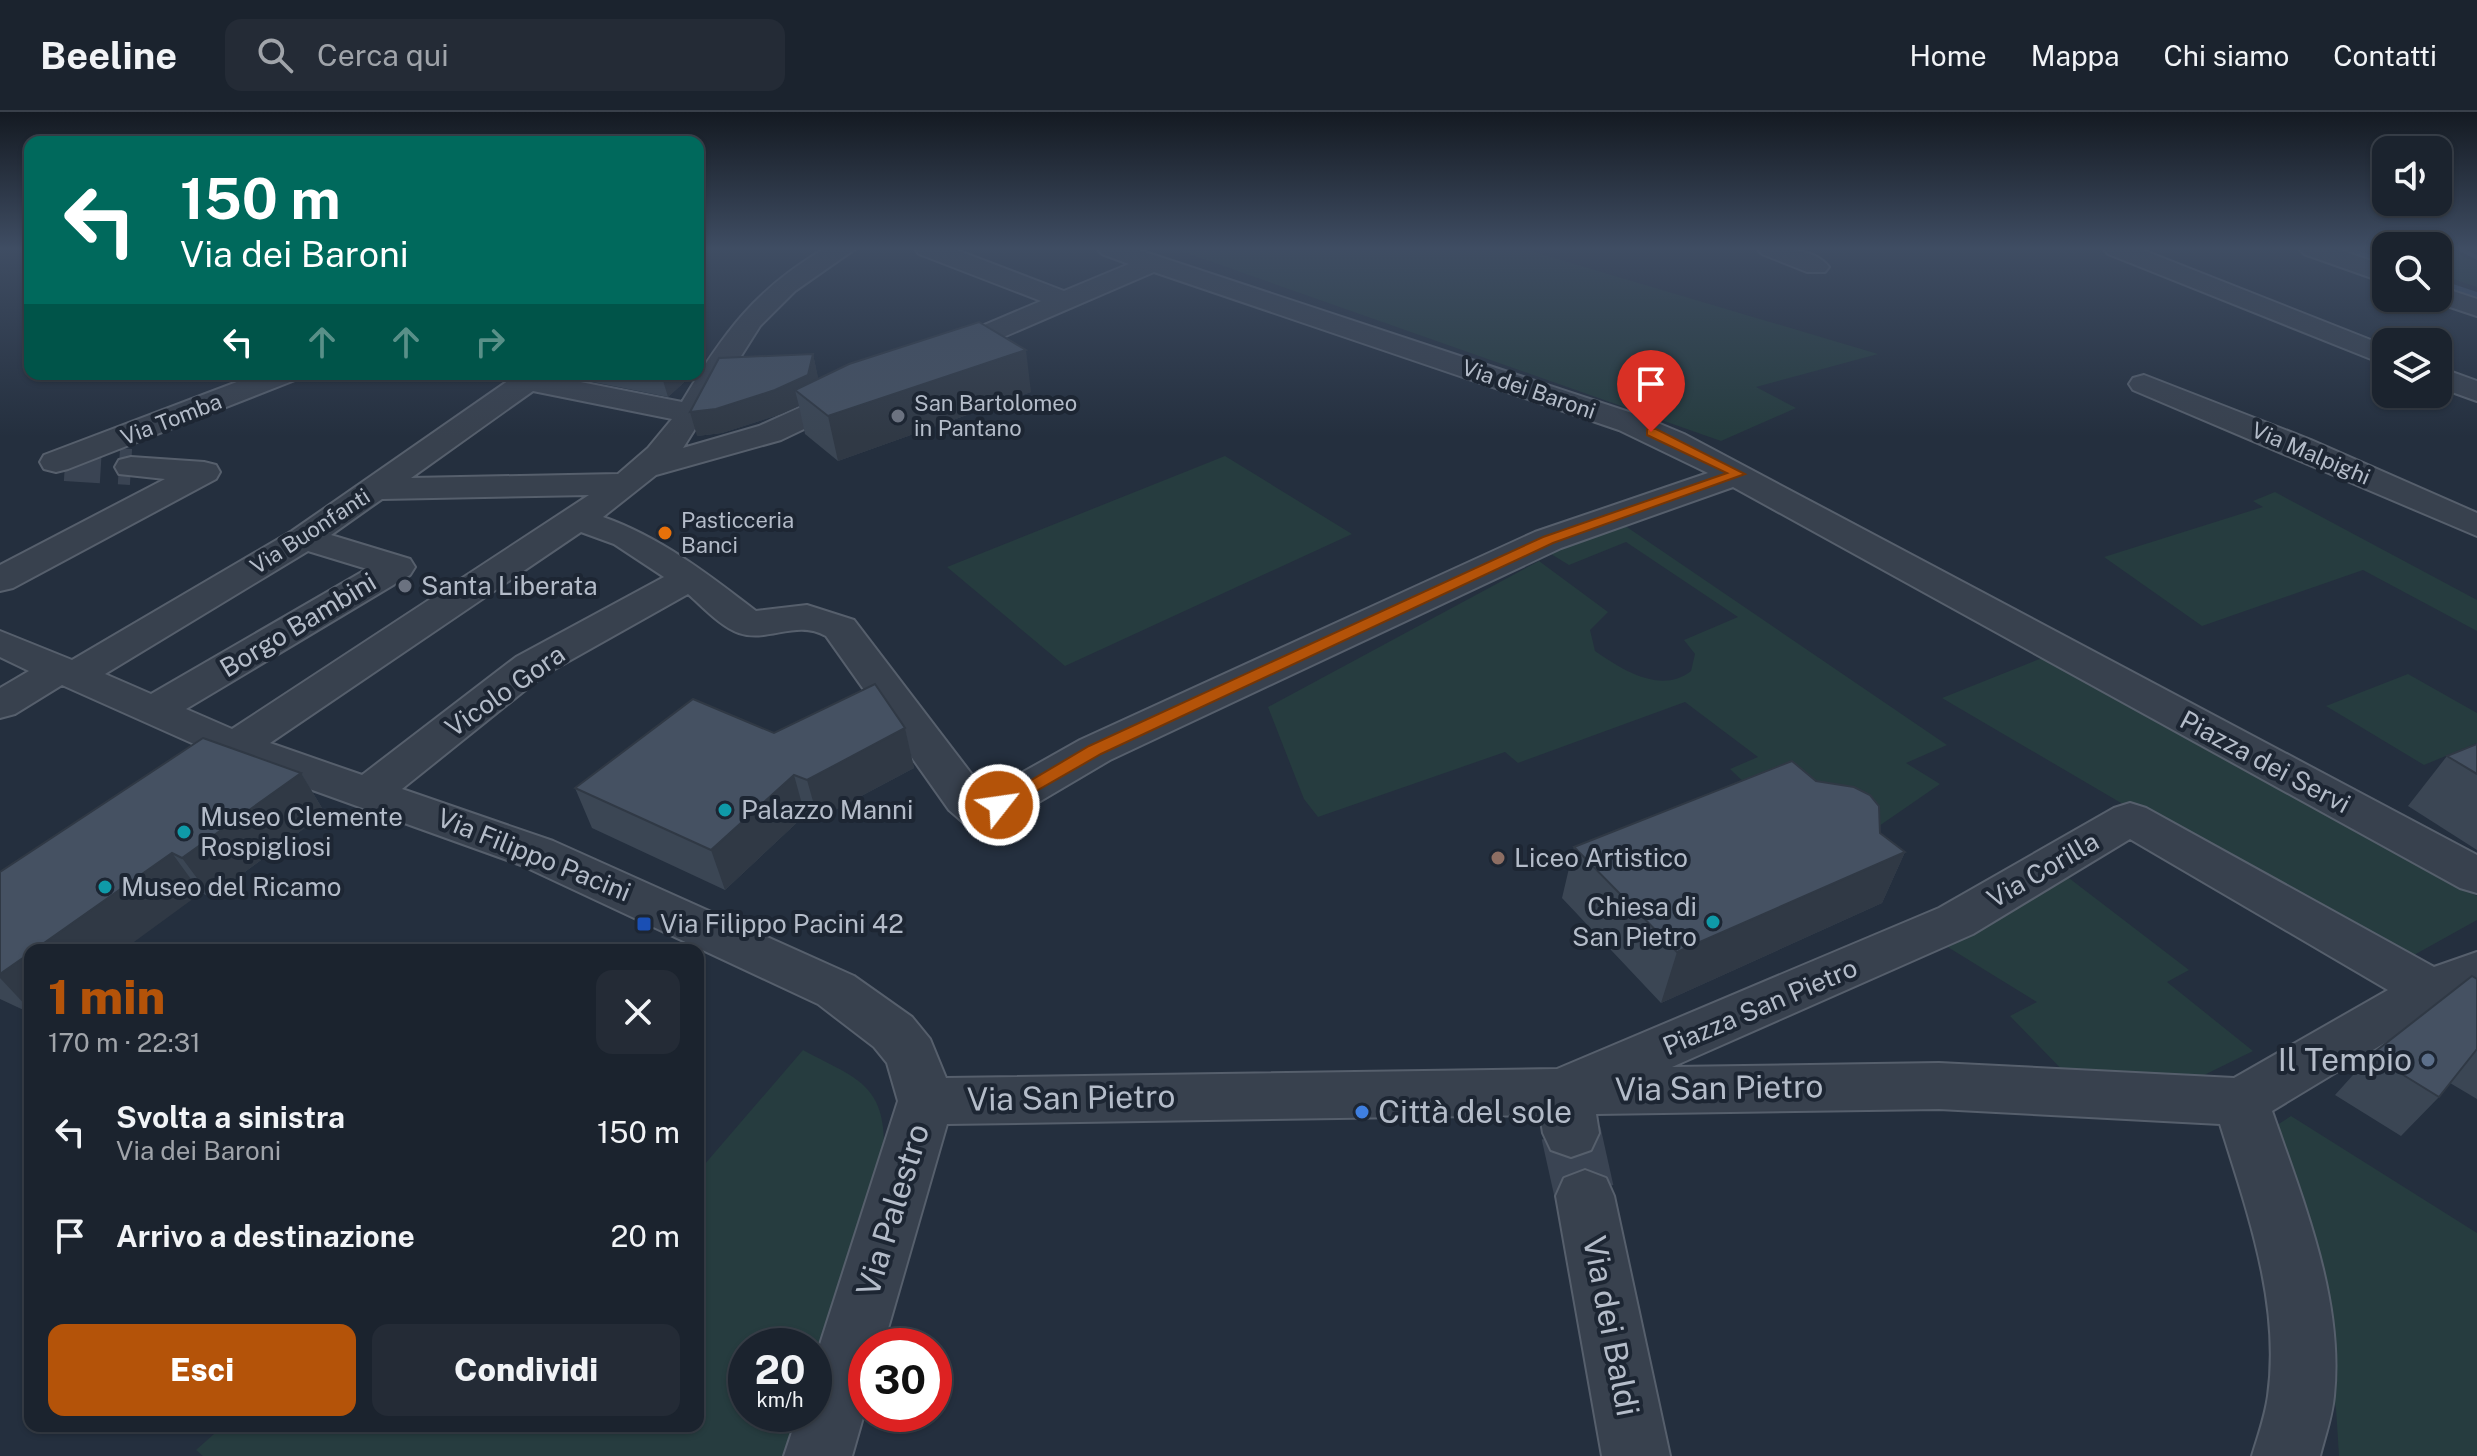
<!DOCTYPE html>
<html lang="it">
<head>
<meta charset="utf-8">
<style>
  body { margin:0; font-family:"Public Sans",sans-serif; background:#242b36; color:#f1f3f6; height:100vh; display:flex; flex-direction:column; font-size:30px; white-space:nowrap }
  * { box-sizing:border-box; margin:0 }
  p { font-size:26px; color:#a0a4aa }
  .icon { flex:none; width:44px; height:44px; fill:none; stroke:currentColor; stroke-width:2; stroke-linecap:round; stroke-linejoin:round }
  .map { position:relative; flex:1; overflow:hidden }
  .sheet { position:absolute; left:24px; top:832px; width:680px; height:488px; display:flex; flex-direction:column; background:#1b232e; border-radius:16px; box-shadow:0 2px 6px #0004,0 0 0 2px #39404a }
  .sheet>* { flex:none }
  .top-card { position:absolute; left:24px; top:24px; width:680px; height:244px; border-radius:16px; box-shadow:0 2px 6px #0004,0 0 0 2px #39404a; background:#00695c; color:#fff; overflow:hidden }
  .buttons { position:absolute; left:2372px; top:24px; display:grid; gap:16px }
  .buttons a { display:grid; place-items:center; width:80px; height:80px; border-radius:16px; background:#1b232e; box-shadow:0 2px 6px #0004,0 0 0 2px #39404a; font-size:40px }
  .speed { position:absolute; left:728px; top:1216px; display:flex; gap:16px; font-size:40px; font-weight:700; text-align:center }
  .speed>* { display:grid; place-content:center; width:104px; height:104px; border-radius:50%; background:#1b232e; box-shadow:0 2px 6px #0004,0 0 0 2px #39404a; line-height:1 }
  .speed small { font-size:20px; font-weight:400 }
  .speed .limit { border:12px solid #d22; background:#fff; color:#111 }
  .pin { position:absolute; display:grid; place-items:center; width:68px; height:68px; color:#fff; margin:-82px -34px; border-radius:50% 50% 50% 0; rotate:-45deg; box-shadow:0 0 8px #0007 }
  .pin .icon { rotate:45deg }
  .me { position:absolute; width:88px; margin:-44px; rotate:60deg; stroke-linejoin:round; filter:drop-shadow(0 0 6px #0008) }
  .turn { display:flex; align-items:center; gap:28px; height:168px; padding:0 24px; font-size:36px }
  .turn .icon { width:104px; height:104px; stroke-width:2.5 }
  .turn b { display:block; font-size:56px; line-height:68px }
  .lanes { display:flex; align-items:center; height:76px; padding:0 24px; background:#0003; justify-content:center; gap:40px; direction:ltr }
  .lanes .off { opacity:.35 }
  .round { display:grid; place-items:center; flex:none; width:84px; height:84px; border-radius:16px; background:#242b36 }
  .summary { display:flex; align-items:center; justify-content:space-between; height:136px; padding:0 24px }
  h1 { font-size:48px; font-weight:800; line-height:60px; color:#b45309 }
  .action { display:flex; gap:16px; margin-top:auto; padding:16px 24px }
  .action a { flex:1; height:92px; border-radius:16px; background:#b45309; color:#fff; font-size:32px; font-weight:800; line-height:92px; text-align:center }
  .action a+a { background:#242b36; color:#f1f3f6 }
  ul { padding:0; list-style:none }
  li { display:flex; align-items:center; gap:24px; height:104px; padding:0 24px }
  li div { flex:1 }
  li b { display:block; font-size:30px }
  li em { font-style:normal }
  header { display:flex; align-items:center; gap:48px; box-sizing:border-box; height:112px; padding:0 40px; background:#1b232e; border-bottom:2px solid #39404a }
  header strong { font-size:38px }
  nav { display:flex; gap:44px; margin-inline-start:auto; font-size:28px }
  .search { width:560px; height:72px; background:#242b36; display:flex; align-items:center; gap:20px; box-sizing:border-box; padding:0 28px; border-radius:16px; color:#a0a4aa; font-size:30px }
  .map>svg:first-child { display:block }
</style>
</head>
<body>
<header>
<strong>Beeline</strong>
<div class="search"><svg class="icon" aria-label="search" viewBox="0 0 24 24"><circle cx="10" cy="10" r="6"/><path d="M15 15l6 6"/></svg>Cerca qui</div>
<nav><a>Home</a><a>Mappa</a><a>Chi siamo</a><a>Contatti</a></nav>
</header>
<div class="map">
<svg width="2477" height="1344" viewBox="0 0 2477 1344">
  <rect width="100%" height="100%" fill="#242f3e"/>
  <path fill="#263c3f" d="M1175,137H1542L1534,140L1878,242L1756,275L1796,296L1721,329Z
    M2451,139L2477,150V175L2438,162V142Z
    M1225,344L1352,422L1065,554L947,455Z
    M2275,380L2477,488V519L2363,458L2202,514L2104,445L2263,395L2253,389Z
    M1618,409L1947,633L1906,651L1940,672L1850,734L1774,699L1730,657L1758,645L1685,590L1518,651L1505,640L1318,705L1304,687L1268,595L1539,449L1608,500L1590,518L1595,539C1621,557 1661,583 1691,559L1695,542L1684,528L1738,505L1626,430L1569,453L1551,442Z
    M2052,542L2477,784V808L2405,848L2145,705L1942,586Z
    M2408,562L2477,601V631L2424,653L2326,594Z
    M2065,763L2189,858L2167,870L2253,939L2198,966L2071,967L2010,904L2037,890L1938,829Z
    M803,938C852,965 885,970 884,1034L814,1250V1234H746V1302H797L783,1344H203L196,1338L223,1314H698V1060Z
    M2291,1004L2477,1121V1344H2339L2336,1296L2274,1015Z"/>
  <g fill="none" stroke-linecap="round" stroke-linejoin="round">
    <path fill="#394c67" fill-rule="evenodd" d="M2341,137H2353L2386,148V153Z
      M2456,137H2466L2477,143V148Z
      M2438,167L2477,180V186L2438,173Z"/>
    <path stroke="#3a4453" stroke-width="36" stroke-dasharray="36 18" stroke-linecap="butt" d="M65,351L131,355"/>
    <path stroke="#3a4453" stroke-width="60" stroke-dasharray="60 30" stroke-linecap="butt" d="M1571,1021L1585,1084"/>
    <defs>
      <path id="minor" d="M824,137H855L795,179L760,214L683,336L759,314L845,275H867L871,281L867,287L781,328L656,363L603,405C660,425 708,462 756,499L807,493L854,508L986,681L1080,628L1535,420L1708,361L1619,318L1154,160L950,248H930L926,242L930,236L1041,189L919,142L915,137H954L1064,179L1129,152L1102,142L1098,137H1136L1641,304L1684,322L2477,743V781L2460,776L1733,375L1561,436L1110,648L1015,704L980,715L964,711L949,698L826,524C796,507 768,531 739,521C721,515 702,494 688,482L544,563L402,677L553,729L854,864L912,905L930,927L946,966L1557,957L1939,796L2114,696L2130,691L2146,696L2434,855L2477,840V880L2449,892L2272,999C2303,1089 2344,1187 2334,1284C2332,1305 2325,1324 2320,1344H2252C2258,1324 2265,1305 2268,1284C2281,1192 2247,1099 2220,1012L1939,997L1596,1002L1599,1021L1591,1038L1571,1045L1551,1038L1543,1021L1540,1003L947,1012L883,1234H866V1295L852,1344H784L798,1302H814V1251L898,989L887,951L874,935L818,892L521,753L240,652L217,661L202,657L195,647L203,636L62,573L15,602L0,606V576L29,559L0,545V519L72,548L292,419L518,262H552L550,264L682,290C722,223 754,178 824,137ZM533,279L672,307L648,336L618,362L411,366ZM589,383L232,617L186,597L410,463L415,455L410,447L331,423L382,387ZM581,420L614,432L664,465L516,545L362,663L270,631ZM308,439L367,457L151,582L105,562ZM2130,727L2388,878L2234,966L1939,951L1672,955L1973,822Z
        M1758,137C1780,137 1814,135 1829,155L1825,160H1807L1762,142Z
        M2104,137H2140L2386,234V253L2108,142Z
        M2300,137H2337L2386,154V171L2304,142Z
        M2438,174L2477,187V204L2429,188L2438,186Z
        M2438,255L2477,269V289L2438,275Z
        M258,262H300L295,268L68,357L56,360L44,357L40,350L44,343Z
        M2144,263L2311,328L2477,401V424L2133,278L2129,272L2133,266Z
        M131,345L204,350L216,353L220,360L216,367L13,476L0,479V453L165,367L119,362L115,355L119,348Z
        M1585,1058L1606,1066L1614,1084L1670,1344H1602L1556,1084L1564,1066Z"/>
    </defs>
    <use href="#minor" stroke="#565f6c" stroke-width="4"/>
    <use href="#minor" fill="#38414e" fill-rule="evenodd"/>
  </g>
  <path fill="#3b4654" d="M813,242L818,267L1031,280L838,349L805,322L799,294L781,302L722,321L697,324Z
    M553,262H693L668,285Z
    M905,616L914,656L818,707L805,703L725,778L592,716L575,676Z
    M2477,632V738L2408,694L2447,644Z
    M301,661L325,701L211,785L201,781L30,838V901L0,887V760Z
    M1880,721L1905,740L1882,791L1661,891L1562,786L1574,735Z
    M2477,867V987L2450,971L2439,985L2401,1024L2335,983L2371,943Z"/>
  <path fill="#303945" d="M1026,238L1031,280L838,349L828,304Z
    M813,242L818,265L814,287L795,278L799,294L781,302L722,321L697,324L690,300Z
    M661,262H693L668,285Z
    M905,616L914,656L818,707L807,668Z
    M301,661L325,701L211,785L182,746Z
    M794,663L805,703L725,778L711,738Z
    M1905,740L1882,791L1661,891L1677,840Z
    M172,741L201,781L123,838H34Z
    M30,841V898L0,866V862Z"/>
  <path fill="#455162" stroke="#303945" stroke-width="2" d="M979,210L1026,238L828,304L795,278L849,252Z
    M813,242L808,263L775,278L716,297L690,300L719,246Z
    M875,572L905,616L807,668L794,663L711,738L575,676L693,587L774,621Z
    M203,626L301,661L182,746L172,741L34,838H30V841L0,862V760Z
    M2477,632V662L2447,644Z
    M1792,649L1816,669L1854,675L1870,683L1879,694L1880,721L1905,740L1677,840L1574,735Z
    M2472,864L2477,867V937L2439,985L2371,943Z"/>
  <linearGradient id="sky" x2="0" y2="1"><stop stop-color="#141a22"/><stop offset="0.42" stop-color="#3f4d63"/><stop offset="1" stop-color="#3f4d63" stop-opacity="0"/></linearGradient>
  <rect width="2477" height="325" fill="url(#sky)"/>
  <path fill="#b45309" stroke="#753606" stroke-width="2" d="M1647,317H1656L1745,362L1553,431L1101,642L1005,697H992L989,693L1089,634L1543,425L1727,361L1647,323Z"/>
  <g fill="#6b7280" stroke="#1d2633" stroke-width="3">
    <circle cx="898" cy="304" r="8"/>
    <circle cx="405" cy="474" r="8"/>
  </g>
  <circle fill="#e8710a" stroke="#1d2633" stroke-width="3" cx="665" cy="421" r="8"/>
  <g fill="#0f9aa8" stroke="#1d2633" stroke-width="3">
    <circle cx="725" cy="698" r="8"/>
    <circle cx="184" cy="720" r="8"/>
    <circle cx="105" cy="775" r="8"/>
    <circle cx="1713" cy="810" r="8"/>
  </g>
  <circle fill="#8d6e63" stroke="#1d2633" stroke-width="3" cx="1498" cy="746" r="8"/>
  <rect fill="#1a4fb4" stroke="#1d2633" stroke-width="3" x="636" y="804" width="16" height="16" rx="4"/>
  <circle fill="#5c6f8a" stroke="#1d2633" stroke-width="3" cx="2428" cy="948" r="8"/>
  <circle fill="#3f7fe0" stroke="#1d2633" stroke-width="3" cx="1362" cy="1000" r="8"/>
  <g text-anchor="middle" stroke-width="8" stroke-linejoin="round" paint-order="stroke">
    <g font-size="22" fill="#b4bcc9" stroke="#1d2633">
      <text transform="translate(1529 277) rotate(19)" y="8">Via dei Baroni</text>
      <text transform="translate(171 307) rotate(-21)" y="8">Via Tomba</text>
      <text transform="translate(2311 341) rotate(23)" y="8">Via Malpighi</text>
      <text transform="translate(310 419) rotate(-33)" y="8">Via Buonfanti</text>
    </g>
    <g font-size="22" fill="#b4bcc9" stroke="#1d2633" text-anchor="start">
      <text x="914" y="299">San Bartolomeo<tspan x="914" dy="25">in Pantano</tspan></text>
      <text x="681" y="416">Pasticceria<tspan x="681" dy="25">Banci</tspan></text>
    </g>
    <g font-size="26" fill="#b4bcc9" stroke="#1d2633" text-anchor="start">
      <text x="421" y="483">Santa Liberata</text>
      <text x="741" y="707">Palazzo Manni</text>
      <text x="200" y="714">Museo Clemente<tspan x="200" dy="30">Rospigliosi</tspan></text>
      <text x="1514" y="755">Liceo Artistico</text>
      <text x="121" y="784">Museo del Ricamo</text>
      <text x="1697" y="804" text-anchor="end">Chiesa di<tspan x="1697" dy="30">San Pietro</tspan></text>
      <text x="660" y="821">Via Filippo Pacini 42</text>
    </g>
    <g font-size="26" fill="#b4bcc9" stroke="#1d2633">
      <text transform="translate(298 513) rotate(-31)" y="9">Borgo Bambini</text>
      <text transform="translate(505 579) rotate(-35)" y="9">Vicolo Gora</text>
      <text transform="translate(2265 650) rotate(28)" y="9">Piazza dei Servi</text>
      <text transform="translate(534 743) rotate(22)" y="9">Via Filippo Pacini</text>
      <text transform="translate(2043 758) rotate(-30)" y="9">Via Corilla</text>
      <text transform="translate(1760 895) rotate(-23)" y="9">Piazza San Pietro</text>
    </g>
    <g font-size="32" fill="#b4bcc9" stroke="#1d2633" text-anchor="end">
      <text x="2412" y="959">Il Tempio</text>
      <text x="1378" y="1011" text-anchor="start">Città del sole</text>
    </g>
    <g font-size="32" fill="#b4bcc9" stroke="#1d2633">
      <text transform="translate(1719 976) rotate(-1)" y="11">Via San Pietro</text>
      <text transform="translate(1071 986) rotate(-1)" y="11">Via San Pietro</text>
      <text transform="translate(893 1098) rotate(-73)" y="11">Via Palestro</text>
      <text transform="translate(1611 1214) rotate(79)" y="11">Via dei Baldi</text>
    </g>
  </g>
</svg>
<div class="buttons">
<a><svg class="icon" aria-label="sound" viewBox="0 0 24 24"><path d="M4 9h4l5-4v14l-5-4H4zM17 9q2 3 0 6"/></svg></a>
<a><svg class="icon" aria-label="search" viewBox="0 0 24 24"><circle cx="10" cy="10" r="6"/><path d="M15 15l6 6"/></svg></a>
<a><svg class="icon" aria-label="layers" viewBox="0 0 24 24"><path d="M12 4l9 5-9 5-9-5zM3 14l9 5 9-5"/></svg></a>
</div>
<div class="speed"><div>20<small>km/h</small></div><div class="limit">30</div></div>
<div class="pin" style="left:1651px;top:320px;background:#d93025"><svg class="icon" aria-label="arrive" viewBox="0 0 24 24"><path d="M6 21V4h12l-3 4 3 4H6"/></svg></div>
<svg class="me" style="left:999px;top:693px" viewBox="-20 -20 40 40"><circle r="17" fill="#b45309" stroke="#fff" stroke-width="3"/><path d="M0-11L8 9 0 5-8 9z" fill="#fff"/></svg>
<div class="top-card">
<div class="turn"><svg class="icon" aria-label="left" viewBox="0 0 24 24"><path d="M17 20v-9H6M10 6l-5 5 5 5"/></svg><div><b>150 m</b>Via dei Baroni</div></div>
<div class="lanes"><svg class="icon" aria-label="left" viewBox="0 0 24 24"><path d="M17 20v-9H6M10 6l-5 5 5 5"/></svg><svg class="icon off" aria-label="ahead" viewBox="0 0 24 24"><path d="M12 20V5M6 11l6-6 6 6"/></svg><svg class="icon off" aria-label="ahead" viewBox="0 0 24 24"><path d="M12 20V5M6 11l6-6 6 6"/></svg><svg class="icon off" aria-label="right" viewBox="0 0 24 24"><path d="M7 20v-9h11M14 6l5 5-5 5"/></svg></div>
</div>
<section class="sheet">
<div class="summary"><div><h1>1 min</h1><p>170 m · 22:31</p></div><a class="round"><svg class="icon" aria-label="close" viewBox="0 0 24 24"><path d="M6 6l12 12M18 6L6 18"/></svg></a></div>
<ul>
<li><svg class="icon" aria-label="left" viewBox="0 0 24 24"><path d="M17 20v-9H6M10 6l-5 5 5 5"/></svg><div><b>Svolta a sinistra</b><p>Via dei Baroni</p></div><em>150 m</em></li>
<li><svg class="icon" aria-label="arrive" viewBox="0 0 24 24"><path d="M6 21V4h12l-3 4 3 4H6"/></svg><div><b>Arrivo a destinazione</b></div><em>20 m</em></li>
</ul>
<div class="action"><a>Esci</a><a>Condividi</a></div>
</section>
</div>
</body>
</html>
